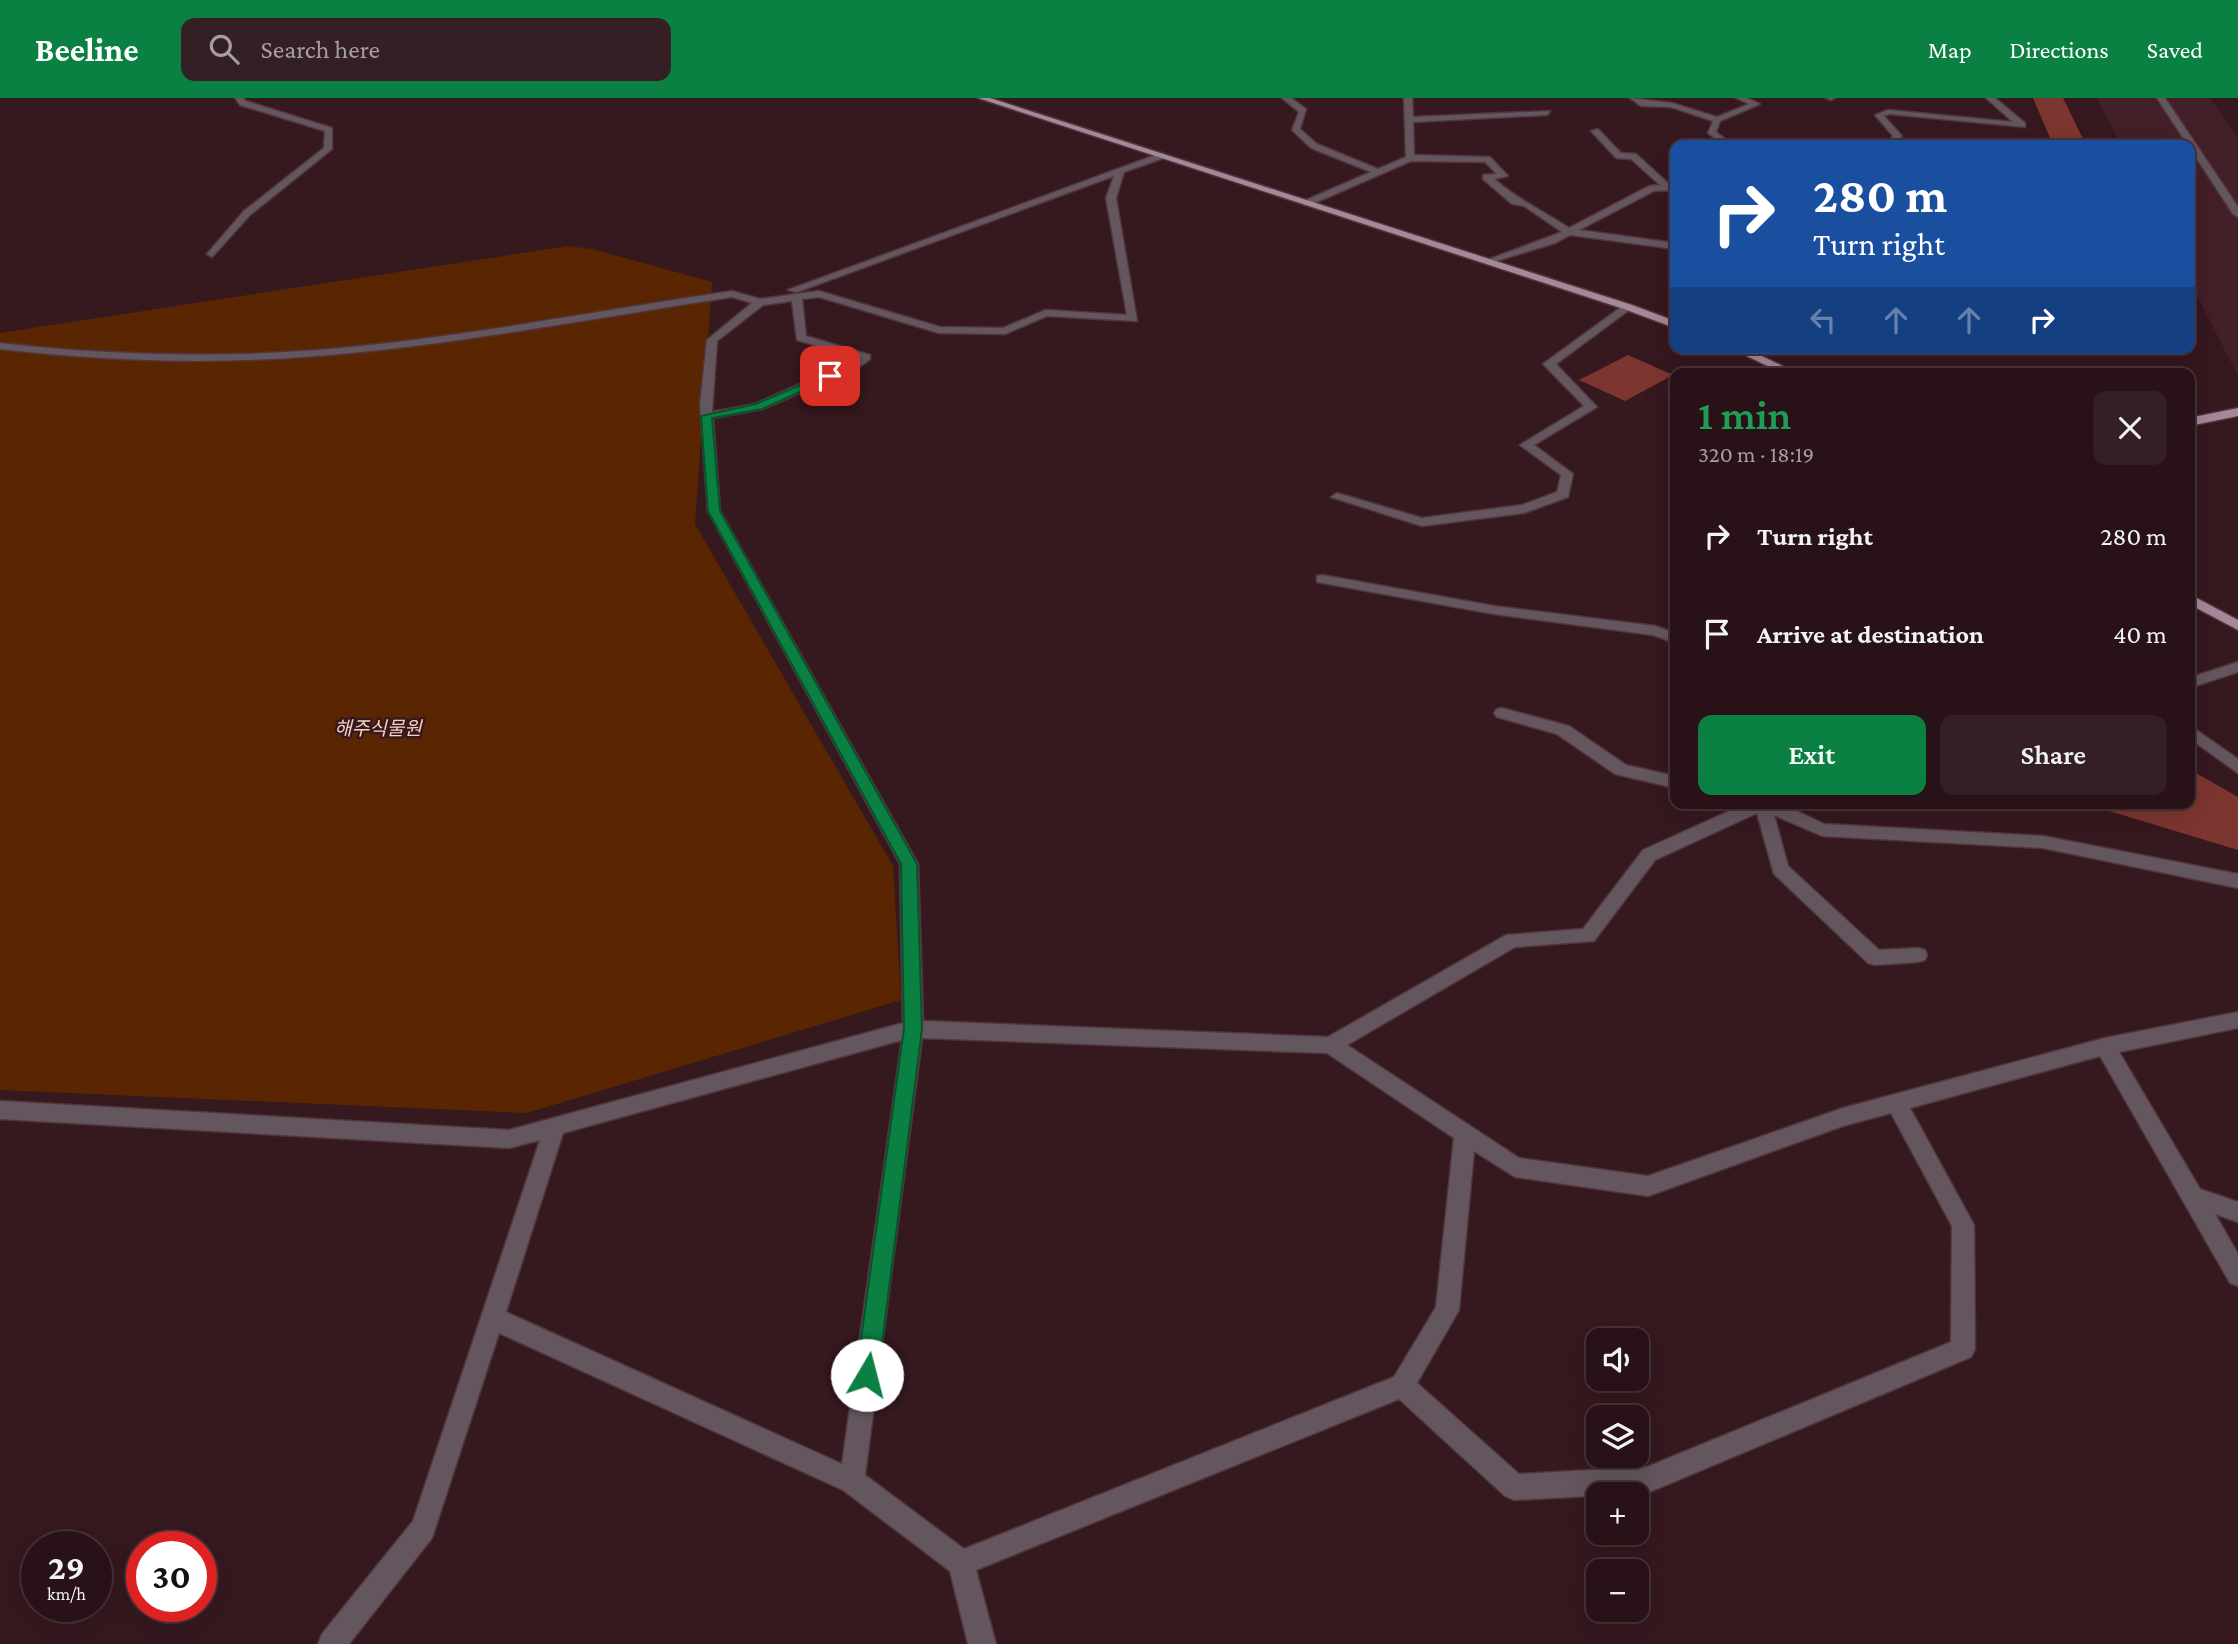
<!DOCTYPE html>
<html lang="en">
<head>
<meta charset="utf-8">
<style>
  body { margin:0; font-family:"Crimson Pro","Noto Sans KR",serif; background:#342024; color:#f1f3f6; height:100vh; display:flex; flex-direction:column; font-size:26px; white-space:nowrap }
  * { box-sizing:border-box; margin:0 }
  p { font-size:23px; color:#a59ea1 }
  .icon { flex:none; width:38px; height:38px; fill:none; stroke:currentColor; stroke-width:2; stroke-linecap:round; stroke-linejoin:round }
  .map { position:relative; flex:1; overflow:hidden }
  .panel { position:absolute; left:1670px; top:270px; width:525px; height:441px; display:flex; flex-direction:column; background:#281217; border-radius:14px; box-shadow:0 7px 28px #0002,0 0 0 2px #443236 }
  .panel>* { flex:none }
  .banner { position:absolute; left:1670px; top:42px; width:525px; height:214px; border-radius:14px; box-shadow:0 7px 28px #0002,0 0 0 2px #443236; background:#1a4fa0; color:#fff; overflow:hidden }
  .tools { position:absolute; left:1586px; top:1230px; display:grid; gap:14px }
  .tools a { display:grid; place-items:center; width:63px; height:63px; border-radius:14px; background:#281217; box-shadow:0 7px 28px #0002,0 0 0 2px #443236; font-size:35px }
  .speed { position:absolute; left:21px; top:1433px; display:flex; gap:14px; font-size:35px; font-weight:700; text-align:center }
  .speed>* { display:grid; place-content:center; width:91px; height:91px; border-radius:50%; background:#281217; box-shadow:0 7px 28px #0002,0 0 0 2px #443236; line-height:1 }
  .speed small { font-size:18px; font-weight:400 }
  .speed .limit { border:10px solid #d22; background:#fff; color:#111 }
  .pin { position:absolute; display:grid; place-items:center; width:60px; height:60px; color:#fff; margin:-30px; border-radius:14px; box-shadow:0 4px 10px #0006 }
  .me { position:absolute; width:77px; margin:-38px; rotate:8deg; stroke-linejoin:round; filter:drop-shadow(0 0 5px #0008) }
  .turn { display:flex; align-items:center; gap:24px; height:147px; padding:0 28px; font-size:32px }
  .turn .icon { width:91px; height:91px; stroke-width:2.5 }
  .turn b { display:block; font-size:49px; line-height:60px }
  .lanes { display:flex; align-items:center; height:66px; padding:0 28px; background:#0003; justify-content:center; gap:35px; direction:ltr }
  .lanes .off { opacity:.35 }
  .round { display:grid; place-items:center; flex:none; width:74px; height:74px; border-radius:14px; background:#342024 }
  .headline { display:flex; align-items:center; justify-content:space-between; height:119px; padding:0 28px }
  h1 { font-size:42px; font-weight:600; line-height:52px; color:#1e9e55 }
  .button { display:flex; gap:14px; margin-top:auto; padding:14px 28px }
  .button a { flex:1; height:80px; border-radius:14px; background:#0b8043; color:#fff; font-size:28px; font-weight:600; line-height:80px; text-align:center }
  .button a+a { background:#342024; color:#f1f3f6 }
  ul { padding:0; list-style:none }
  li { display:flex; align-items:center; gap:21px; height:98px; padding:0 28px }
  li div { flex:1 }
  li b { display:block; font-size:26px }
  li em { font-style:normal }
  header { display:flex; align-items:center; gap:42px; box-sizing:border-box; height:98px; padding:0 35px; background:#0b8043; color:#fff }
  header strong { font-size:33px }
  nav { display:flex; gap:38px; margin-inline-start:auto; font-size:24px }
  .search { width:490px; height:63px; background:#342024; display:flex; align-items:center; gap:18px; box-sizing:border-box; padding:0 24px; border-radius:14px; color:#a59ea1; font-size:26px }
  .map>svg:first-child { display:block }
</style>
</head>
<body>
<header>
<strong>Beeline</strong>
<div class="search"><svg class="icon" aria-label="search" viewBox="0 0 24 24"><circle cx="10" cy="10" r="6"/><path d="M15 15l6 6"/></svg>Search here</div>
<nav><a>Map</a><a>Directions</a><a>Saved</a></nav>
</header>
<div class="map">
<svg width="2238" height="1546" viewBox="0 0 2238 1546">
  <rect width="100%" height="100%" fill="#36181f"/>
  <path fill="#431f28" d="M2097,0H2210L2238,40V278L2189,182V47H2121Z"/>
  <path fill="#5a2602" d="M568,148L592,151L712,184L695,426L893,768L901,902L527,1015L0,992V235Z"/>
  <path fill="#7d352f" d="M2033,0H2063L2086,47H2053Z
    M1628,257L1673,277L1625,303L1579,282Z
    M2189,671L2238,699V752L2106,712L2107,705H2189Z"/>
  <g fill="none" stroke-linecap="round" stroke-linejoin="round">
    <defs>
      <path id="minor" d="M235,0H243L246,3L332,30V51L250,117L212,159L207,156L244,113L324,50L325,33L240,7Z
        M1282,0H1291L1306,11L1300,31L1317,46L1378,71L1406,59L1404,0H1412L1413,19L1550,13L1547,17L1413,24L1414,57L1490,59L1508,78L1494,81C1517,101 1543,113 1569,130L1649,88L1660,87L1631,61L1616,60L1591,33L1598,31L1621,55L1636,56L1670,87L1675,86V92L1654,93L1579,132L1675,145V151L1570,137L1555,145L1487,166V162L1562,134L1524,108L1512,106L1483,81V77L1497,76L1485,64L1411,63L1310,107H1304V103L1371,74L1311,50L1292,32L1299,14Z
        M1630,0L1672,5L1717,19L1749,6L1736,0H1747L1760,6L1720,23L1716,34L1733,47H1724L1708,35L1713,23L1671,9L1641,8Z
        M1826,0H1835L1831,2Z
        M1986,0H1995L2025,25V29L1889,16L1884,18L1902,38L1893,47H1885L1893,38L1875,17L1888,12L2013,24Z
        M2157,0H2165L2238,109V119L2233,116Z
        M1161,55L1164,60L1124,74L1116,100L1137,223L1047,218L1005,236L939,235L819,199L802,201L806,238L870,257V261L858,270L762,311L713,320L720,413L918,766L923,923L1328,939L1506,837L1583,831L1643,752L1747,705H1780L1824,726L2043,738L2238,776V790L2043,750L1822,738L1774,717L1788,768L1879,852L1918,850L1925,852L1927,857L1925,862L1918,864L1875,867L1868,865L1774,776L1757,715L1655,762L1594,843L1515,849L1347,947L1519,1060L1648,1078L1843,1010L2105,940L2238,914V930L2119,954L2200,1091L2238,1104V1124L2215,1116L2238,1156V1188L2230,1185L2100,958L1910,1010L1974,1127L1975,1251L1971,1259L1647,1395L1514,1402L1505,1398L1399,1301L976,1472L996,1546H968L950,1473L843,1392L499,1235L432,1440L349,1546H318L322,1536L413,1423L540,1042L509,1050L0,1021V1003L509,1032L903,925L900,766L708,413L700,306L707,242L752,205L732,199C594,220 456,247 317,258C211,267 105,263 0,251V245C105,257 212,260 317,252C456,241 594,213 732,193L760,201L819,193L940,229L1003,230L1046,212L1127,217L1106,100L1114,78L797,194L788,192ZM792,203L797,242L858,260L755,306L712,314L717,243L763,207ZM922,940L1327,955L1454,1040L1436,1209L1394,1279L964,1451L865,1377ZM902,942L842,1366L506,1214L563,1035ZM1891,1015L1952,1128L1951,1244L1647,1369L1519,1376L1417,1285L1459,1212L1474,1053L1515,1079L1648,1098L1843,1028Z
        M1624,207L1633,209L1556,266L1597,309L1534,347L1573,376L1568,399L1524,415L1422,428L1331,399L1337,395L1422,420L1522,407L1557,394L1561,377L1520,347L1584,308L1543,266Z
        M1322,477L1494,508L1655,528L1675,535V545L1653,537L1494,516L1317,484V478Z
        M2238,564V574L2189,590V580Z
        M1502,610L1569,628L1626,667L1675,678V690L1615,676L1557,636L1497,619L1494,615L1497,611Z
        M2189,627L2238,661V675L2189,640Z"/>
      <path id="major" d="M978,0H990L1632,207L1675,223V230L1624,211Z
        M1730,250H1745L1797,275H1782Z
        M2238,310V318L2189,328V320Z
        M2189,496L2238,522V532L2189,506Z"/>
    </defs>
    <use href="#minor" stroke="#52353c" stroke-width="3"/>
    <use href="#major" stroke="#52353c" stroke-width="3"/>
    <use href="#minor" fill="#64565e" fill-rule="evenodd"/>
    <use href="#major" fill="#a58899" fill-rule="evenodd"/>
  </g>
  <path fill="#0b8043" stroke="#07532c" stroke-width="2" d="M826,276L835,278L762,311L712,320L720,413L917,766L922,931L878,1277L874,1284L867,1287L859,1284L856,1277L904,931L901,766L708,413L701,318L756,306Z"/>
  <g text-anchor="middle" stroke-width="5" stroke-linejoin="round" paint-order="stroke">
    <g font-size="19" font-style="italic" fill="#f9d2bd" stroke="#36181f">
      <text x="378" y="637">해주식물원</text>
    </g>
  </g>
</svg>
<div class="tools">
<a><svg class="icon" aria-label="sound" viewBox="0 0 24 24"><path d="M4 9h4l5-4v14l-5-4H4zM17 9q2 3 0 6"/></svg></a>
<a><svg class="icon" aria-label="layers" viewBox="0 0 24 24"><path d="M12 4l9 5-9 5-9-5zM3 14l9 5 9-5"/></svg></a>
<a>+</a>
<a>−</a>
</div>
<div class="speed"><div>29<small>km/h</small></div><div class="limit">30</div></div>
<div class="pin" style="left:830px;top:278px;background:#d93025"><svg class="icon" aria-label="arrive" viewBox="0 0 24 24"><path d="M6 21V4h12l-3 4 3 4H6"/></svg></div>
<svg class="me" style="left:867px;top:1277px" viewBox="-20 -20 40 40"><circle r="19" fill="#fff"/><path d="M0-13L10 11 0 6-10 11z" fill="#0b8043"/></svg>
<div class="banner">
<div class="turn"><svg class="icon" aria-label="right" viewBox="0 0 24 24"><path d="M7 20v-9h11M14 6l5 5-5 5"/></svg><div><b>280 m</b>Turn right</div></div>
<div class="lanes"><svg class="icon off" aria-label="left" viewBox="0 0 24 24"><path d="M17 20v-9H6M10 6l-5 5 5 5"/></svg><svg class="icon off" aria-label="ahead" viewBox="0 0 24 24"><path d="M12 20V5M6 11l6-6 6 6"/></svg><svg class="icon off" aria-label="ahead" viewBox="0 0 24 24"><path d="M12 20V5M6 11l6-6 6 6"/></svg><svg class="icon" aria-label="right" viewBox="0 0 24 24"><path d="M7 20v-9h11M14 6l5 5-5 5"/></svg></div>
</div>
<section class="panel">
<div class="headline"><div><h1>1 min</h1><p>320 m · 18:19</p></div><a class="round"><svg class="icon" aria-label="close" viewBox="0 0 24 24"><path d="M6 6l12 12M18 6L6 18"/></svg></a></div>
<ul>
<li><svg class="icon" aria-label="right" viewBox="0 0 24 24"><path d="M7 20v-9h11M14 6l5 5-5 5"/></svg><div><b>Turn right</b></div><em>280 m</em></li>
<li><svg class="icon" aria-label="arrive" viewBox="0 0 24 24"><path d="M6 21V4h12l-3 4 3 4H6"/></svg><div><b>Arrive at destination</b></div><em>40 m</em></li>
</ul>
<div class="button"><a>Exit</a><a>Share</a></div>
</section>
</div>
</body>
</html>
